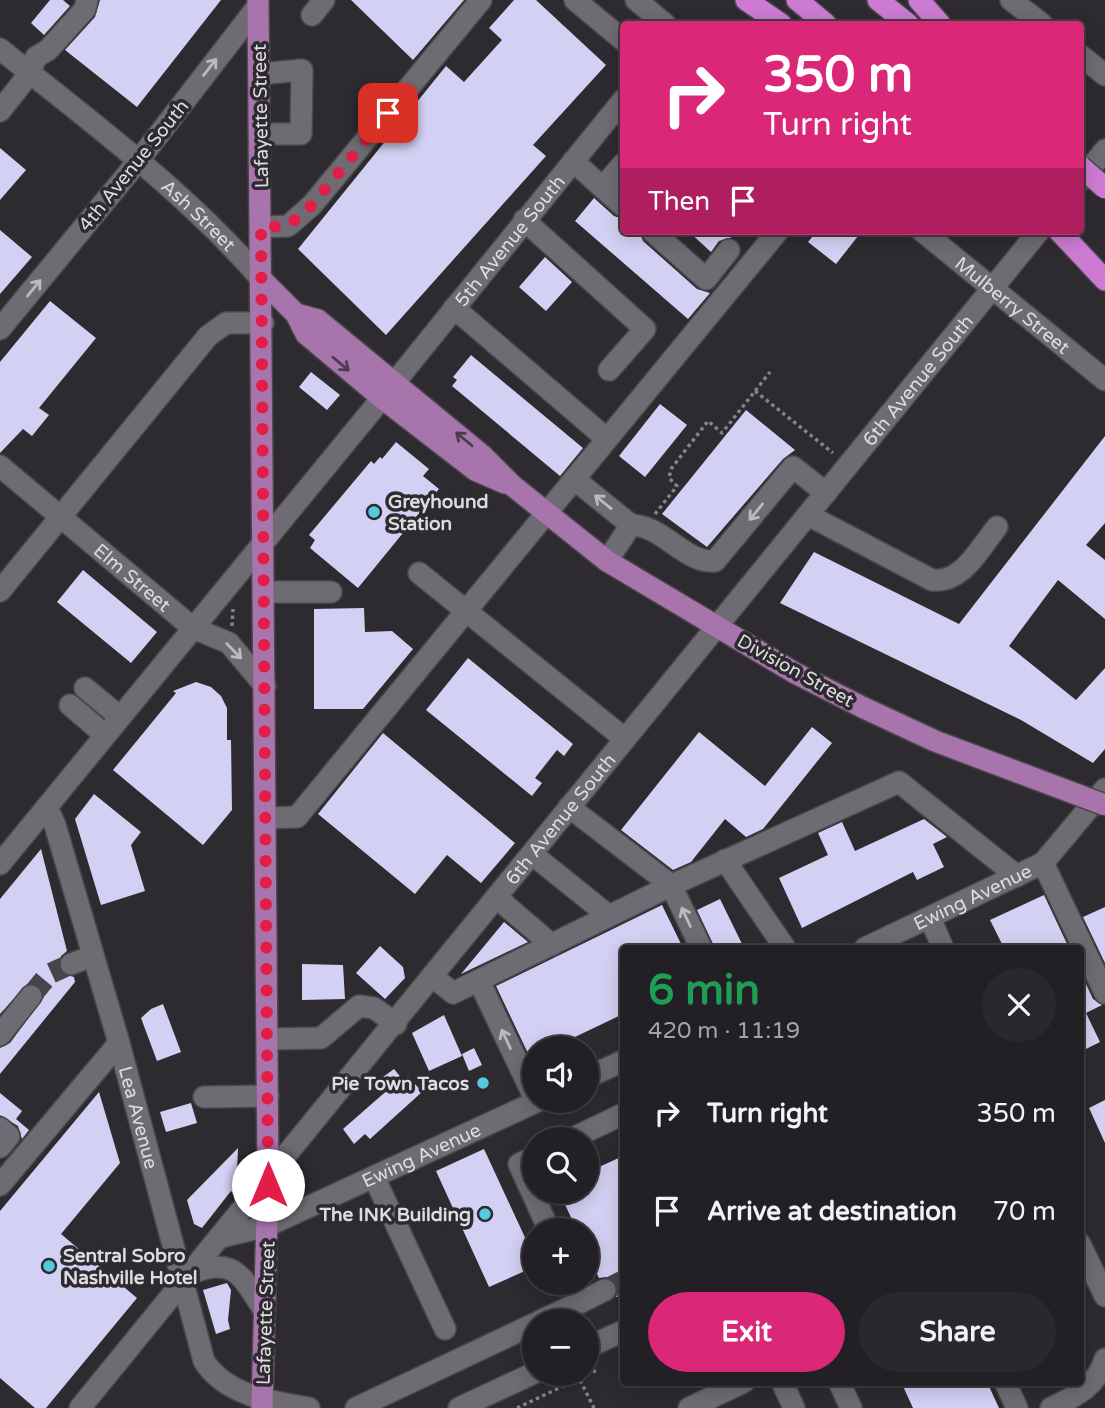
<!DOCTYPE html>
<html lang="en">
<head>
<meta charset="utf-8">
<style>
  body { margin:0; font-family:"Varela Round",sans-serif; background:#2a282c; color:#f1f3f6; height:100vh; display:flex; flex-direction:column; font-size:26px; white-space:nowrap }
  * { box-sizing:border-box; margin:0 }
  p { font-size:23px; color:#a2a3a6 }
  .icon { flex:none; width:38px; height:38px; fill:none; stroke:currentColor; stroke-width:2; stroke-linecap:round; stroke-linejoin:round }
  .map { position:relative; flex:1; overflow:hidden }
  .sheet { position:absolute; left:620px; top:945px; width:464px; height:441px; display:flex; flex-direction:column; background:#222024; border-radius:7px; box-shadow:0 4px 18px #0003,0 0 0 2px #3f3e41 }
  .sheet>* { flex:none }
  .guide { position:absolute; left:620px; top:21px; width:464px; height:214px; border-radius:7px; box-shadow:0 4px 18px #0003,0 0 0 2px #3f3e41; background:#db2777; color:#fff; overflow:hidden }
  .controls { position:absolute; left:522px; top:1036px; display:grid; gap:14px }
  .controls a { display:grid; place-items:center; width:77px; height:77px; border-radius:50%; background:#222024; box-shadow:0 4px 18px #0003,0 0 0 2px #3f3e41; font-size:35px }
  .pin { position:absolute; display:grid; place-items:center; width:60px; height:60px; color:#fff; margin:-30px; border-radius:14px; box-shadow:0 4px 10px #0006 }
  .me { position:absolute; width:77px; margin:-38px; rotate:0deg; stroke-linejoin:round; filter:drop-shadow(0 0 5px #0008) }
  .turn { display:flex; align-items:center; gap:24px; height:147px; padding:0 28px; font-size:32px }
  .turn .icon { width:91px; height:91px; stroke-width:2.5 }
  .turn b { display:block; font-size:49px; line-height:60px }
  .then { display:flex; align-items:center; height:66px; padding:0 28px; background:#0003; gap:14px; font-size:26px }
  .round { display:grid; place-items:center; flex:none; width:74px; height:74px; border-radius:37px; background:#2a282c }
  .summary { display:flex; align-items:center; justify-content:space-between; height:119px; padding:0 28px }
  h1 { font-size:42px; font-weight:800; line-height:52px; color:#1e9e55 }
  .action { display:flex; gap:14px; margin-top:auto; padding:14px 28px }
  .action a { flex:1; height:80px; border-radius:42px; background:#db2777; color:#fff; font-size:28px; font-weight:800; line-height:80px; text-align:center }
  .action a+a { background:#2a282c; color:#f1f3f6 }
  ul { padding:0; list-style:none }
  li { display:flex; align-items:center; gap:21px; height:98px; padding:0 28px }
  li div { flex:1 }
  li b { display:block; font-size:26px }
  li em { font-style:normal }
  .map>svg:first-child { display:block }
</style>
</head>
<body>
<div class="map">
<svg width="1105" height="1408" viewBox="0 0 1105 1408">
  <rect width="100%" height="100%" fill="#2d2a30"/>
  <path fill="#d2d1f3" d="M50,0H63L70,6L44,35L31,23Z
    M100,0H221L137,107L65,50L95,17Z
    M351,0H464L413,60Z
    M514,0H536L606,65L533,145L546,156L386,335L298,249L446,66L464,82L502,40L489,28Z
    M0,148L26,170L0,200Z
    M594,198L614,216L623,219V231H639L643,241L697,289L710,293L688,319L575,221Z
    M0,230L32,257L0,294Z
    M688,231H737L732,237L719,241L711,252Z
    M817,231H862L836,264L808,242Z
    M545,257L572,282L546,311L519,287Z
    M50,301L96,338L39,408L49,415L32,436L23,429L0,453V362Z
    M471,355L583,448L560,476L452,386L457,380L453,377Z
    M311,372L340,395L327,410L299,387Z
    M660,404L687,425L645,477L619,456Z
    M746,410L795,450L783,459L707,547L662,514Z
    M1105,436V523L1086,545L1105,560V619L1058,580L1009,646L1076,700L1105,668V749L1093,763L1021,720L780,603L814,552L959,624Z
    M396,442L429,469L423,476L439,489L358,588L310,548L315,540L309,535L371,461L374,464L380,457L382,459Z
    M83,570L157,632L131,663L57,602Z
    M364,608L365,632L392,631L413,649L363,709H314V609Z
    M468,658L573,744L564,756L557,750L535,778L542,783L532,796L426,710Z
    M196,682L211,687L221,696L227,708V740H231L232,810L203,845L113,770L176,693L173,691Z
    M812,727L832,743L763,829L746,837L725,819L691,862L673,870L621,830L699,732L765,786Z
    M383,733L515,843L481,883L447,855L415,894L318,814Z
    M94,794L141,832L131,845L145,891L101,905L75,819Z
    M924,819L947,837L933,844L944,867L917,880L913,872L802,928L779,878L828,855L818,833L842,822L855,851Z
    M41,849L67,951L61,956L59,968L63,974L74,977L75,982L0,1074V1048L10,1043L44,997L39,985L27,984L0,1014V899Z
    M1044,895L1069,948H1004L990,920Z
    M720,899L744,948H715L697,910Z
    M662,905L683,948H623V1014L552,1048H534V1066L496,986Z
    M1105,907V963L1083,917Z
    M504,922L528,942L461,974Z
    M380,946L403,967L405,978L385,999L356,973Z
    M302,964L343,965L345,999L302,1000Z
    M1080,971L1093,999L1102,1005L1086,1013L1100,1042L1080,1052Z
    M163,1004L181,1052L157,1061L141,1018L151,1009Z
    M444,1015L462,1056L429,1071L412,1033Z
    M474,1048L482,1065L469,1071L462,1054Z
    M394,1069L403,1080L408,1076L422,1092L370,1139L365,1134L354,1144L343,1129L391,1087L383,1077Z
    M99,1092L120,1163L61,1234L137,1298L46,1408H35L0,1378V1211Z
    M0,1093L22,1111L16,1119L29,1130L22,1139L18,1126L0,1115Z
    M1105,1100V1143L1089,1108Z
    M191,1103L197,1123L166,1132L160,1112Z
    M238,1148L236,1195L231,1191L202,1228L194,1224L187,1200Z
    M484,1149L534,1257V1267L489,1287L436,1171Z
    M623,1156V1294L616,1297V1284L606,1277L599,1278L586,1251V1230H577L559,1192H586V1173Z
    M227,1283L231,1290L228,1320L230,1329L216,1334L203,1290Z
    M901,1382H987L999,1408H913Z"/>
  <g fill="none" stroke-linecap="round" stroke-linejoin="round">
    <path stroke="#48454a" stroke-width="21" stroke-dasharray="21 10" stroke-linecap="butt" d="M31,996L49,974L71,964
      M605,1290L623,1281"/>
    <defs>
      <g id="minor">
        <path d="M575,0L623,40"/>
        <path d="M636,0L665,24"/>
        <path d="M1011,0L1042,24"/>
        <path d="M312,15L324,0"/>
        <path id="s1" d="M0,49C91,122 186,192 262,280"/>
        <path d="M1080,55L1105,75"/>
        <path d="M259,74L302,70L301,134H260"/>
        <path d="M0,111L30,73L36,57L48,50L85,9L87,0"/>
        <path d="M573,161L623,206"/>
        <path d="M1080,181L1105,150"/>
        <path d="M603,187L623,164"/>
        <path d="M524,220L645,329L609,370"/>
        <path d="M262,227L288,226L312,205L481,0"/>
        <path d="M652,231L706,279L729,250"/>
        <path id="s2" d="M922,231L1105,380"/>
        <path d="M454,308L607,439"/>
        <path d="M0,329L139,160L258,6"/>
        <path id="s3" d="M395,382L623,100"/>
        <path id="s4" d="M0,466L193,628L229,643L265,686"/>
        <path d="M574,479L631,525"/>
        <path d="M808,515L932,580C962,584 980,548 997,527"/>
        <path d="M607,561L631,525C663,525 685,564 715,561L793,467L826,493"/>
        <path d="M419,573L625,739"/>
        <path d="M0,591L208,336L226,323H263"/>
        <path d="M265,592H331"/>
        <path d="M85,688L120,717"/>
        <path d="M70,705L105,735"/>
        <path id="s5" d="M47,807L55,825L119,1043L204,1361C225,1395 272,1402 309,1408"/>
        <path d="M569,807L671,885L701,948"/>
        <path d="M267,818L297,817L778,231"/>
        <path d="M532,854L609,916"/>
        <path d="M725,860L785,948"/>
        <path d="M1043,863L1105,993"/>
        <path d="M0,864L382,398"/>
        <path d="M497,898L552,945"/>
        <path d="M930,918L943,948"/>
        <path id="s6" d="M865,948L1043,863L1105,789"/>
        <path d="M71,964L93,956"/>
        <path d="M433,977L453,993L674,884L899,782L1017,876"/>
        <path d="M479,981L534,1097"/>
        <path d="M0,1035L31,996"/>
        <path d="M268,1039L321,1038L359,1006L374,1008L396,1024"/>
        <path d="M586,1078L623,1061"/>
        <path d="M204,1097L268,1096"/>
        <path d="M0,1128L9,1136L0,1147"/>
        <path d="M571,1139L623,1114"/>
        <path d="M534,1157L519,1164L549,1230"/>
        <path d="M374,1177L445,1329"/>
        <path d="M0,1185L119,1043"/>
        <path id="s7" d="M221,1237L267,1226L538,1101"/>
        <path d="M1080,1244L1105,1296"/>
        <path d="M192,1273C235,1256 242,1277 264,1310"/>
        <path d="M572,1283L581,1302L605,1290"/>
        <path d="M540,1321L581,1302"/>
        <path d="M586,1348L623,1331"/>
        <path d="M782,1382L794,1408"/>
        <path d="M839,1382L851,1408"/>
        <path d="M1005,1382L1017,1408"/>
        <path id="s8" d="M80,1408L1039,231"/>
        <path d="M356,1408L534,1324"/>
        <path d="M459,1408L534,1373"/>
        <path d="M689,1408L744,1382"/>
        <path d="M1051,1408C1076,1396 1096,1387 1105,1359"/>
      </g>
      <path id="major" d="M258,0L268,1177L262,1408
        M262,280L296,314L306,334L382,398L475,470L505,483
        M296,314L318,320L482,455L513,486L607,561L795,673L862,707L935,741L1036,779"/>
      <path id="highway" d="M746,0L781,24
        M797,0L826,24
        M878,0L908,24
        M919,0L940,24
        M1059,231L1105,280"/>
    </defs>
    <use href="#minor" stroke="#49474c" stroke-width="24"/>
    <use href="#major" stroke="#49474c" stroke-width="24"/>
    <use href="#highway" stroke="#49474c" stroke-width="24"/>
    <path stroke="#868388" stroke-width="3.5" stroke-dasharray="3.5 3.5" stroke-linecap="butt" d="M755,391L833,453
      M655,514L677,486L669,478L671,469L708,421L722,433L770,372
      M232,626L233,609
      M577,1374L594,1408
      M517,1408L599,1369"/>
    <use href="#minor" stroke="#6e6b72" stroke-width="21"/>
    <use href="#major" stroke="#a774ac" stroke-width="21"/>
    <use href="#highway" stroke="#cd7ad3" stroke-width="21"/>
    <defs>
      <path id="major-bridge" d="M1036,779L1105,805"/>
      <path id="highway-bridge" d="M1080,166L1105,188"/>
    </defs>
    <use href="#major-bridge" stroke="#49474c" stroke-width="24" stroke-linecap="butt"/>
    <use href="#highway-bridge" stroke="#49474c" stroke-width="24" stroke-linecap="butt"/>
    <use href="#major-bridge" stroke="#a774ac" stroke-width="21"/>
    <use href="#highway-bridge" stroke="#cd7ad3" stroke-width="21"/>
  </g>
  <defs><path id="oneway-shaft" d="M-6 0H5M1.5-3L5.5 0L1.5 3" fill="none" stroke-width="1.6" stroke-linecap="round" stroke-linejoin="round" transform="scale(1.75)"/></defs>
  <g stroke="#bcbabf">
    <use href="#oneway-shaft" transform="translate(210 67) rotate(-52)"/>
    <use href="#oneway-shaft" transform="translate(34 288) rotate(-51)"/>
    <use href="#oneway-shaft" transform="translate(603 502) rotate(-141)"/>
    <use href="#oneway-shaft" transform="translate(756 512) rotate(129)"/>
    <use href="#oneway-shaft" transform="translate(234 651) rotate(46)"/>
    <use href="#oneway-shaft" transform="translate(686 917) rotate(-115)"/>
    <use href="#oneway-shaft" transform="translate(506 1039) rotate(-115)"/>
  </g>
  <g stroke="#4c3c4f">
    <use href="#oneway-shaft" transform="translate(341 364) rotate(40)"/>
    <use href="#oneway-shaft" transform="translate(464 439) rotate(-140)"/>
  </g>
  <g fill="none" stroke-linecap="round" stroke-linejoin="round">
    <path stroke="#e11d48" stroke-width="12" stroke-dasharray="0 21.6" d="M268,1185L261,227L288,226L312,205L388,113"/>
  </g>
  <g fill="#54cade" stroke="#2d2a30" stroke-width="2.5">
    <circle cx="374" cy="512" r="7"/>
    <circle cx="483" cy="1083" r="7"/>
    <circle cx="485" cy="1214" r="7"/>
    <circle cx="49" cy="1266" r="7"/>
  </g>
  <g text-anchor="middle" stroke-width="7" stroke-linejoin="round" paint-order="stroke">
    <g font-size="19" fill="#dedce0" stroke="#2d2a30">
      <text transform="translate(260 116) rotate(-91)" y="7">Lafayette Street</text>
      <text transform="translate(133 165) rotate(-51)" y="7">4th Avenue South</text>
      <text dy="7" stroke="none"><textPath href="#s1" startOffset="259">Ash Street</textPath></text>
      <text dy="7" stroke="none"><textPath href="#s3" startOffset="182">5th Avenue South</textPath></text>
      <text dy="7" stroke="none"><textPath href="#s2" startOffset="117">Mulberry Street</textPath></text>
      <text dy="7" stroke="none"><textPath href="#s8" startOffset="1326">6th Avenue South</textPath></text>
      <text dy="7" stroke="none"><textPath href="#s4" startOffset="173">Elm Street</textPath></text>
      <text transform="translate(796 670) rotate(29)" y="7">Division Street</text>
      <text dy="7" stroke="none"><textPath href="#s8" startOffset="760">6th Avenue South</textPath></text>
      <text dy="7" stroke="none"><textPath href="#s6" startOffset="119">Ewing Avenue</textPath></text>
      <text dy="7" stroke="none"><textPath href="#s5" startOffset="324">Lea Avenue</textPath></text>
      <text dy="7" stroke="none"><textPath href="#s7" startOffset="217">Ewing Avenue</textPath></text>
      <text transform="translate(265 1313) rotate(-88)" y="7">Lafayette Street</text>
    </g>
    <g font-size="19" font-weight="bold" fill="#dedce0" stroke="#2d2a30" text-anchor="start">
      <text x="388" y="508">Greyhound<tspan x="388" dy="22">Station</tspan></text>
      <text x="469" y="1090" text-anchor="end">Pie Town Tacos</text>
      <text x="471" y="1221" text-anchor="end">The INK Building</text>
      <text x="63" y="1262">Sentral Sobro<tspan x="63" dy="22">Nashville Hotel</tspan></text>
    </g>
  </g>
</svg>
<div class="controls">
<a><svg class="icon" aria-label="sound" viewBox="0 0 24 24"><path d="M4 9h4l5-4v14l-5-4H4zM17 9q2 3 0 6"/></svg></a>
<a><svg class="icon" aria-label="search" viewBox="0 0 24 24"><circle cx="10" cy="10" r="6"/><path d="M15 15l6 6"/></svg></a>
<a>+</a>
<a>−</a>
</div>
<div class="pin" style="left:388px;top:113px;background:#d93025"><svg class="icon" aria-label="arrive" viewBox="0 0 24 24"><path d="M6 21V4h12l-3 4 3 4H6"/></svg></div>
<svg class="me" style="left:268px;top:1185px" viewBox="-20 -20 40 40"><circle r="19" fill="#fff"/><path d="M0-13L10 11 0 6-10 11z" fill="#e11d48"/></svg>
<div class="guide">
<div class="turn"><svg class="icon" aria-label="right" viewBox="0 0 24 24"><path d="M7 20v-9h11M14 6l5 5-5 5"/></svg><div><b>350 m</b>Turn right</div></div>
<div class="then">Then<svg class="icon" aria-label="arrive" viewBox="0 0 24 24"><path d="M6 21V4h12l-3 4 3 4H6"/></svg></div>
</div>
<section class="sheet">
<div class="summary"><div><h1>6 min</h1><p>420 m · 11:19</p></div><a class="round"><svg class="icon" aria-label="close" viewBox="0 0 24 24"><path d="M6 6l12 12M18 6L6 18"/></svg></a></div>
<ul>
<li><svg class="icon" aria-label="right" viewBox="0 0 24 24"><path d="M7 20v-9h11M14 6l5 5-5 5"/></svg><div><b>Turn right</b></div><em>350 m</em></li>
<li><svg class="icon" aria-label="arrive" viewBox="0 0 24 24"><path d="M6 21V4h12l-3 4 3 4H6"/></svg><div><b>Arrive at destination</b></div><em>70 m</em></li>
</ul>
<div class="action"><a>Exit</a><a>Share</a></div>
</section>
</div>
</body>
</html>
